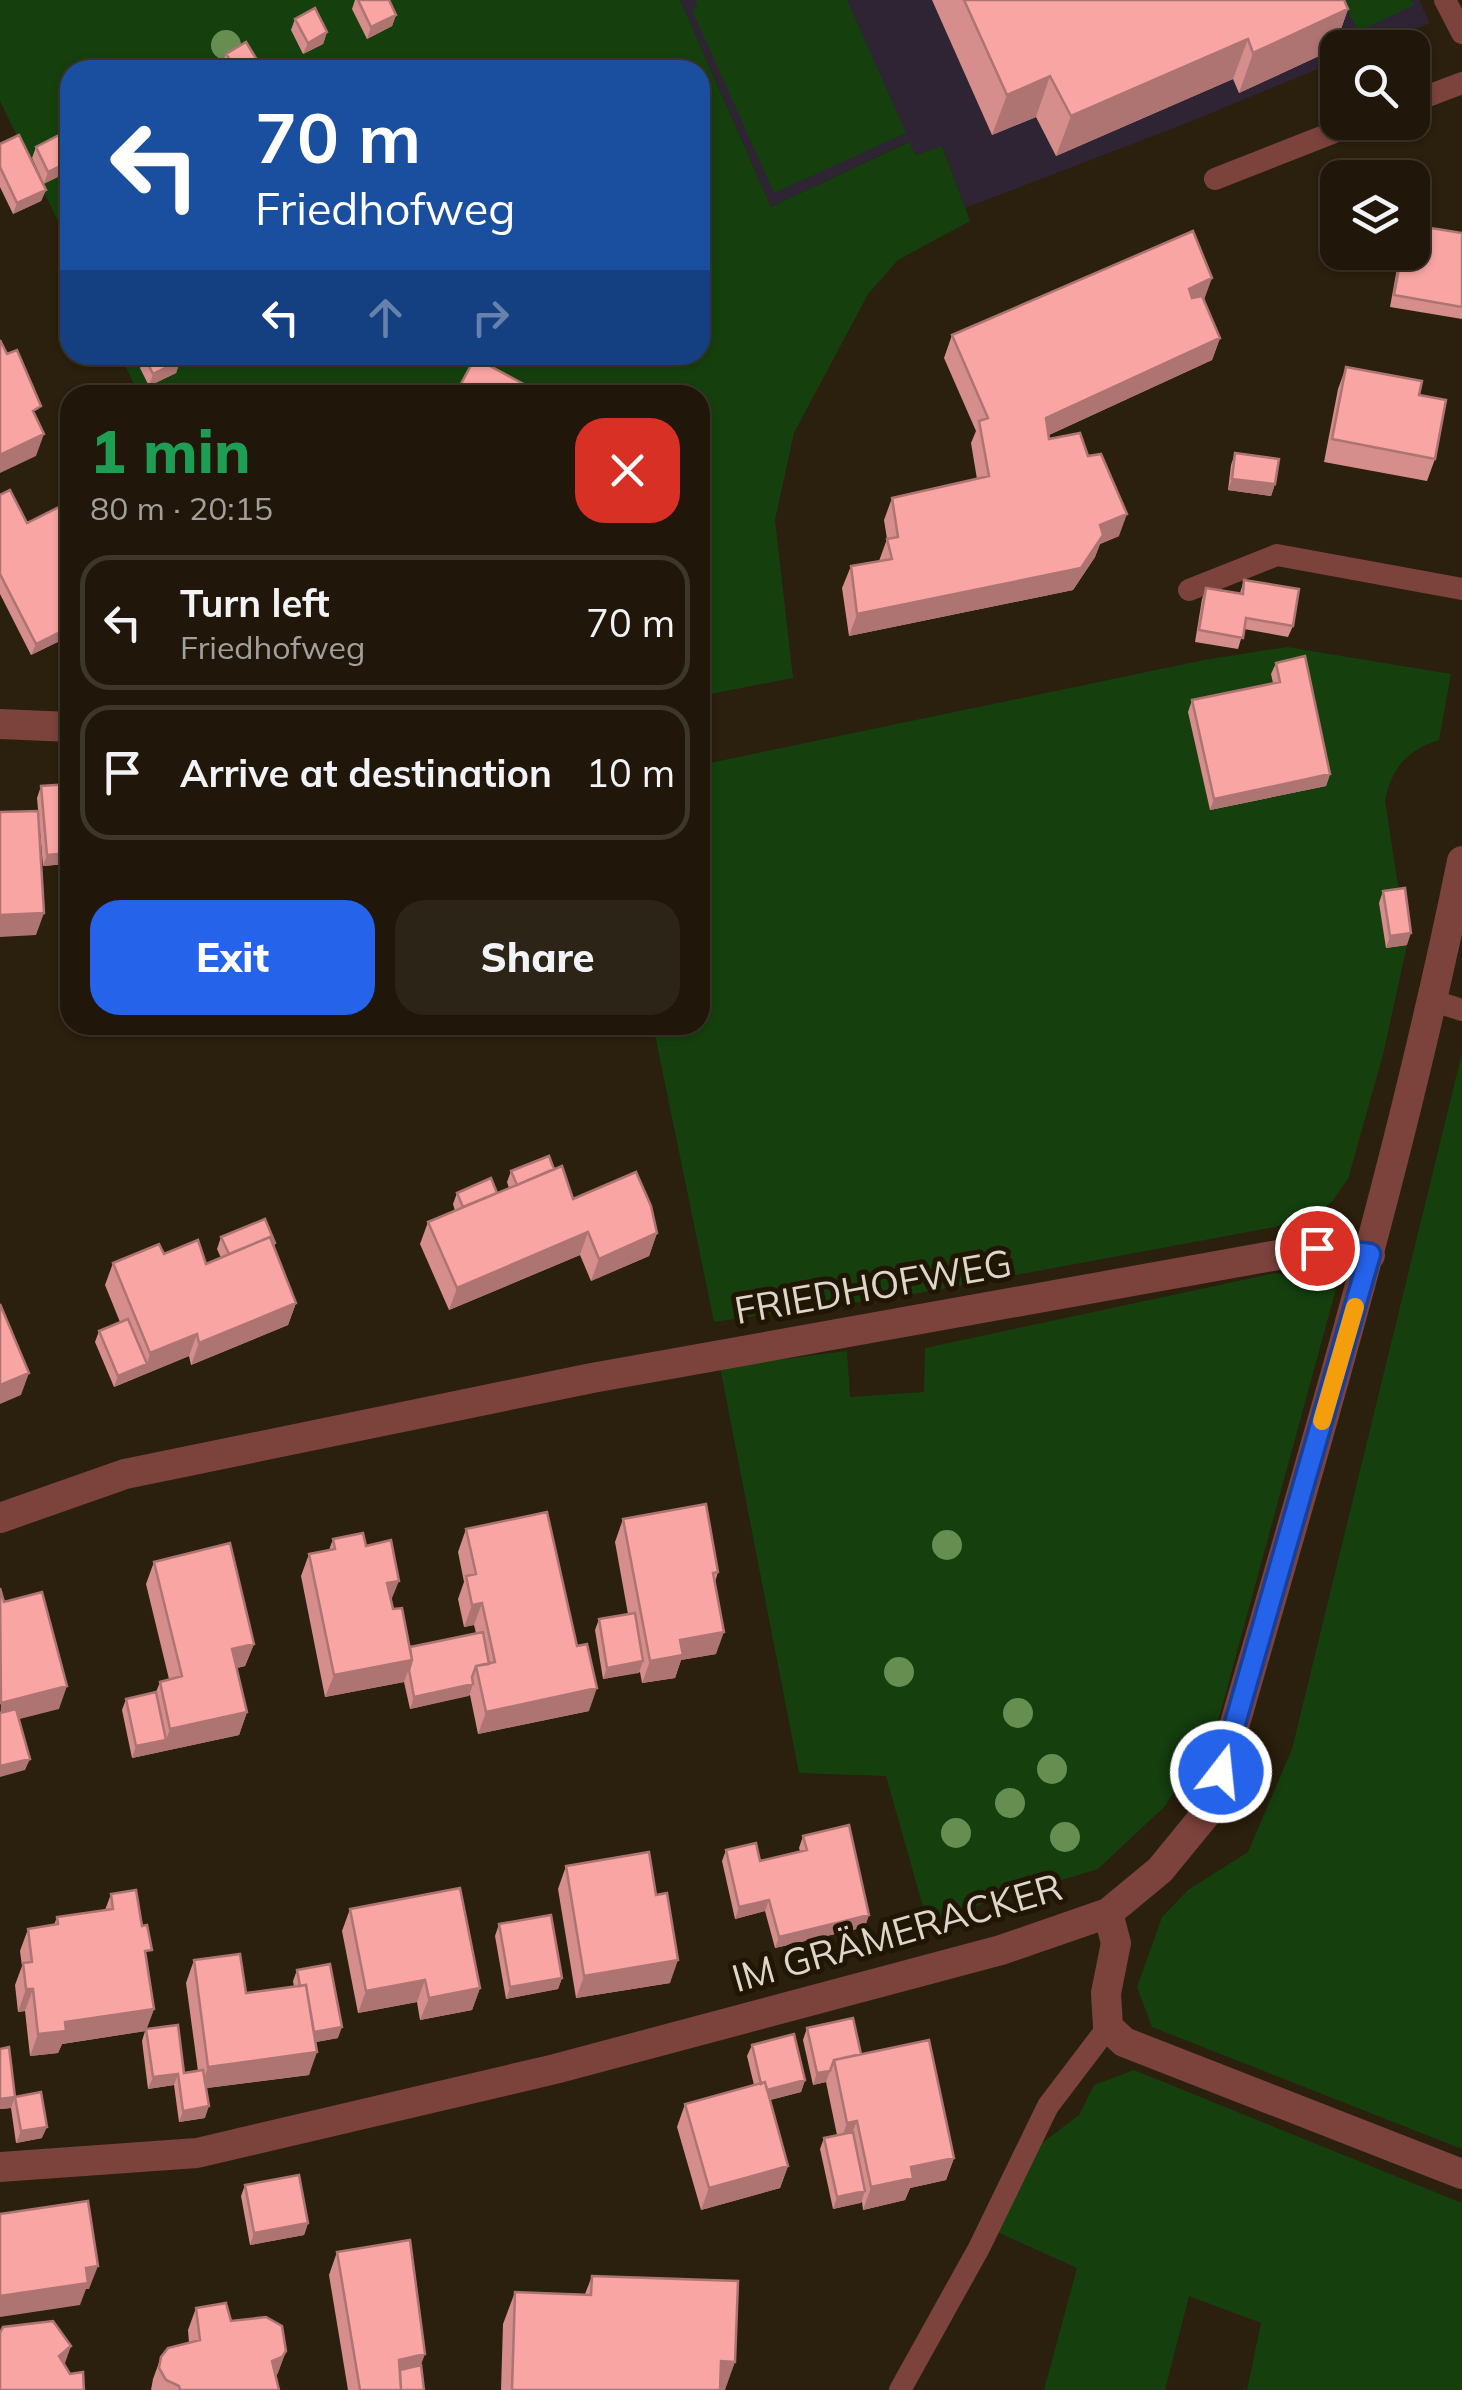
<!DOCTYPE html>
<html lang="en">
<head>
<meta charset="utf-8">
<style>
  body { margin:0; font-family:Mulish,sans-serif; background:#2d2418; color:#f1f3f6; height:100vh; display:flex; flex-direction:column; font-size:38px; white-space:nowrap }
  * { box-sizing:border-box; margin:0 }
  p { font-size:32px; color:#a29f9c }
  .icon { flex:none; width:55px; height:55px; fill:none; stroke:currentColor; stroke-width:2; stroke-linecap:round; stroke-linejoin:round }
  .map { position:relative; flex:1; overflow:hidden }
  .sheet { position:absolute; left:60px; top:385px; width:650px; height:650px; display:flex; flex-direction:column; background:#20170a; border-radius:30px; box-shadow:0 2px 8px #0004,0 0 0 2px #3d362b }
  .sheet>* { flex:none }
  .top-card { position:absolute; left:60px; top:60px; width:650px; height:305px; border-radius:30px; box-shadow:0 2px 8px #0004,0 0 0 2px #3d362b; background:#1a4fa0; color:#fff; overflow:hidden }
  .fabs { position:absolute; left:1320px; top:30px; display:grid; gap:20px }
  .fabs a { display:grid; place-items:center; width:110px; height:110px; border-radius:20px; background:#20170a; box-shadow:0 2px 8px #0004,0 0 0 2px #3d362b; font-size:50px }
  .pin { position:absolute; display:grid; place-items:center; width:85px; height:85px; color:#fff; margin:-42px; border:5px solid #fff; border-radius:50%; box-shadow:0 2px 10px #0007 }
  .me { position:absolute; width:110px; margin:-55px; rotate:16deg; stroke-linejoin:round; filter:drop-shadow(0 0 8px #0008) }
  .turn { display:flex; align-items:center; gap:35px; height:210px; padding:0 30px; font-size:45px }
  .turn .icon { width:130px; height:130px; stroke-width:2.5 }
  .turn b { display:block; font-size:70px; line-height:85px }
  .lanes { display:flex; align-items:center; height:95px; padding:0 30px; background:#0003; justify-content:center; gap:50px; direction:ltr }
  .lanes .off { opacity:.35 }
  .round { display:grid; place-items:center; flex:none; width:105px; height:105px; border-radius:30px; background:#2d2418 }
  .head { display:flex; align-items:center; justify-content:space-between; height:170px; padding:0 30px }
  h1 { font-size:60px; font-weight:800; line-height:75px; color:#1e9e55 }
  .cta { display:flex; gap:20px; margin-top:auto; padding:20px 30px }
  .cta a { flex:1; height:115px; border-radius:30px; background:#2563eb; color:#fff; font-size:40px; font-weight:800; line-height:115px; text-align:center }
  .cta a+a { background:#2d2418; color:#f1f3f6 }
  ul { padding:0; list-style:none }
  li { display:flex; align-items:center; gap:30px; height:135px; margin:0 20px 15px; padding:0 10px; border:5px solid #3d362b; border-radius:30px }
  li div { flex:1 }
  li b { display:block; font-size:38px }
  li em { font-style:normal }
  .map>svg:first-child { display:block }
</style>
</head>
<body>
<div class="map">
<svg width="1462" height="2390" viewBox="0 0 1462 2390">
  <rect width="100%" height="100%" fill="#2b1f0d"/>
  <path fill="#2e2433" d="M680,0H1419L1430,23L1371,47L1338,48L1337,61L1187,123L965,208L942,146L916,155L908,142L771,207Z"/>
  <path fill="#15400e" d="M0,0H680L771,207L909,142L916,155L942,146L970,221L898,260L868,294L794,433L775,520L793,678L700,696V395H139L120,355H700V70H70V246L0,101Z
    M695,0H847L906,133L774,193L692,10L698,7Z
    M1343,0H1411L1414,5L1358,32Z
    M1287,647L1451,674L1439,740C1407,750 1392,768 1385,800L1407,945L1383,1055L1348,1179L1331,1203L1307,1216L1275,1227L903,1296L714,1322L653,1025H700V765L1204,660Z
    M1462,1053V2149L1152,2027L1137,1987L1162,1917L1188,1890L1248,1852L1292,1749Z
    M1275,1273L1336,1289L1217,1725L1165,1806L1098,1869L927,1921L886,1776L799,1773L720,1367L847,1351L850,1397L924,1392L925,1348Z
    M1134,2070L1462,2203V2390H1247L1261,2323L1189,2296L1165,2390H1044L1077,2268L997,2232L1042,2143L1079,2115L1094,2085Z"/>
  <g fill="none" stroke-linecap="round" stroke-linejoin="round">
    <path stroke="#7c423c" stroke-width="22" d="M1445,0L1462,33
      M1412,102L1462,83
      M1215,179L1360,122
      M1189,590L1277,555L1462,589
      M1434,1001L1462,1010
      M900,2390L979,2248L1048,2106L1108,2027"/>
    <path stroke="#7c423c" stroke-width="30" d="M0,724L70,727
      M0,1518L125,1474L592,1378L1317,1248L1370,1255
      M1108,1913L1116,1943L1106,1993L1108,2027L1124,2042L1462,2174
      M0,2167L197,2153L555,2069L1001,1950L1108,1913L1160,1870L1210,1809C1301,1495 1397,1182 1462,861"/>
  </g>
  <g fill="#668e51">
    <circle cx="226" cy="45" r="15"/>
    <circle cx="947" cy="1545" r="15"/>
    <circle cx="899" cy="1672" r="15"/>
    <circle cx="1018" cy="1713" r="15"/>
    <circle cx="1052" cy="1769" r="15"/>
    <circle cx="1010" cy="1803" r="15"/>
    <circle cx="956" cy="1833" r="15"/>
    <circle cx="1065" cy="1837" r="15"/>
  </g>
  <path fill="#d58e8c" d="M355,0H389L396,15L392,26L367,39L352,9Z
    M932,0H1344L1348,9L1334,49L1239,93L1233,79L1056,156L1036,117L992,135Z
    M295,19L327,32L323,44L303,54L291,30Z
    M226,54L261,70H225L222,65Z
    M70,142L44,184L32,158L36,147Z
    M0,144L46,190L41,201L13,214L0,187Z
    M1462,233V319L1390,307L1400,252H1412Z
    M1204,300L1220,338L1212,360L1049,435V439L1119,536L1100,544L1095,557L1073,590L849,636L842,588L851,566L879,561L887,539L884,520L892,498L977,479L971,443L976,431L944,358L952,335Z
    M144,356L180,361L176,373L149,386L140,368Z
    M1346,367L1419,395L1435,459L1427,481L1324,462L1338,389Z
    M1235,453L1275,484L1271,496L1228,490L1231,465Z
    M0,495L27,523L70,636L31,655L0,594Z
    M1244,580L1293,626L1288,637L1244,629L1238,649L1195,642L1202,599L1206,588L1240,593Z
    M1276,663L1330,774L1326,786L1210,810L1188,712L1192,700L1273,683L1271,674Z
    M70,784V880H68L66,864L43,866L37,798L41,786Z
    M1383,891L1407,945L1386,948L1379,903Z
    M554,1169L573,1199L657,1233L649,1256L591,1281L580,1255L449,1310L420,1244L428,1222L455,1211L453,1204L457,1193H497L509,1188L507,1182L511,1171Z
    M221,1237L275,1243L274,1247L296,1303L288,1325L191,1365L189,1356L114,1387L95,1342L99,1331L120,1322L105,1285L113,1263L164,1254L206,1264L221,1258L217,1249Z
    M623,1519L718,1572L715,1582L716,1654L681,1660L675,1678L642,1683L640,1672L603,1679L595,1630L599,1619L628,1614L615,1542Z
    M466,1529L589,1711L478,1734L470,1695L410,1709L404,1682L325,1697L301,1576L309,1554L329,1550L333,1539L366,1546L410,1647L476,1633L474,1625L464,1627L458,1599L464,1582L458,1552Z
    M154,1562L254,1644L245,1666L237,1668L247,1712L239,1735L132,1758L122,1710L126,1699L156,1692L160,1682L169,1679L146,1584Z
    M803,1836L865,1927L775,1948L765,1911L735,1919L722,1861L726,1850L760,1861L800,1851L799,1848Z
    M566,1866L670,1983L576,1998L558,1889Z
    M111,1894L147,1963L154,2009L146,2029L184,2073L198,2071L186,1983L194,1960L246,1993L294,1987L293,1981L297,1970L338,2038L316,2042L309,2075L206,2088L205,2118L179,2122L174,2085L148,2089L142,2041L145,2031L62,2044L58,2053L30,2056L25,2011L18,2012L15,1985L22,1966L20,1951L28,1929L54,1925L57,1917L105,1910Z
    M350,1909L480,1988L472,2010L420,2020L417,2002L358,2013L342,1931Z
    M499,1924L562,1978L558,1989L506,1999L495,1936Z
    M807,2028L861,2054L954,2158L946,2180L910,2188L905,2200L863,2210L862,2202L833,2209L820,2149L824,2138L837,2135L826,2082L813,2085L803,2040Z
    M752,2045L805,2080L801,2092L770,2100L788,2166L780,2188L701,2210L677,2127L685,2104L754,2085L747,2056Z
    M0,2049L15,2097L42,2138L16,2143L11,2108L0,2109Z
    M245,2185L308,2223L304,2235L250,2245L241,2196Z
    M337,2252L421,2365L424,2390H348L329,2275Z
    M592,2276L725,2390H501L503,2324L515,2292L585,2294Z
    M196,2308L231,2321L286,2351L276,2377L279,2390H151L153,2379L161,2357L189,2343L188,2330Z"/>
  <path fill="#ae7472" d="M1348,9L1334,49L1239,93L1253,53Z
    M396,15L392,26L367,39L371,27Z
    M327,32L323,44L303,54L308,43Z
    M1248,39L1233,79L1056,156L1071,116Z
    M1050,76L1036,117L992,135L1007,95Z
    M70,161V171L44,184L48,172Z
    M46,190L41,201L13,214L17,203Z
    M1212,278L1204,300L1181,312L1189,289Z
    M1220,338L1212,360L1038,440L1046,418Z
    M180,361L176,373L149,386L153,374Z
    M44,434L36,456L0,473V455Z
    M1232,479L1275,484L1271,496L1228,490Z
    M1127,514L1119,536L1100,544L1095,557L1073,590L849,636L857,614Z
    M70,627V636L31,655L36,644Z
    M1330,774L1326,786L1210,810L1214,799Z
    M70,853L66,864L43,866L47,855Z
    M44,913L36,935L0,937V915Z
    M1411,933L1407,945L1386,948L1390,936Z
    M588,1232L580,1255L449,1310L457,1288Z
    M657,1233L649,1256L591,1281L599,1259Z
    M296,1303L288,1325L191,1365L199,1343Z
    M197,1334L189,1356L114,1387L118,1376L147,1364L150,1353Z
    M29,1373L21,1395L0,1404V1385Z
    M399,1581L390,1603L387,1583Z
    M482,1603L474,1625L464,1627L472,1605Z
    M724,1632L716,1654L681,1660L675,1678L642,1683L650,1661L680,1640Z
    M254,1644L245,1666L224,1671L232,1649Z
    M412,1660L404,1682L325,1697L334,1675Z
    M643,1661L639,1673L603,1679L607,1668Z
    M473,1684L469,1696L410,1709L414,1697Z
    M67,1686L59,1709L0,1724L1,1703Z
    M597,1688L589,1711L478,1734L486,1712Z
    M247,1712L239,1735L132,1758L136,1746L166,1740L170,1729Z
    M30,1759L25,1770L0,1777V1766Z
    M769,1900L765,1911L735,1919L739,1907Z
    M869,1915L865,1927L775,1948L779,1937Z
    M678,1960L670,1983L576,1998L584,1976Z
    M562,1978L558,1989L506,1999L510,1987Z
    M425,1980L417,2002L358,2013L366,1991Z
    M480,1988L472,2010L420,2020L429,1998Z
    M26,1989H33L25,2011L18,2012Z
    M154,2009L146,2031L62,2044L58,2053L30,2056L38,2034L65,2022Z
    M342,2027L338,2038L305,2044L309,2033Z
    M317,2052L309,2075L200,2089L208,2067Z
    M830,2071L826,2082L813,2085L817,2073Z
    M178,2074L174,2085L148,2089L153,2077Z
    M805,2080L801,2092L758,2103L763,2091Z
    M15,2097L11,2108L0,2109V2099Z
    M209,2106L205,2118L179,2122L183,2111Z
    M857,2121L848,2143L839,2145L847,2123Z
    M47,2127L42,2138L16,2143L21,2131Z
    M954,2158L946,2180L910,2188L905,2200L863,2210L871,2187L911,2167Z
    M788,2166L780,2188L701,2210L709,2188Z
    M865,2191L861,2203L833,2209L837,2197Z
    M308,2223L304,2235L250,2245L254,2233Z
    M98,2266L89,2289H86L80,2305L0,2317V2296L86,2268Z
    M71,2346L63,2369L59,2356Z
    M286,2351L278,2373L274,2380L272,2361Z
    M425,2354L417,2376L396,2381L399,2360Z
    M721,2361L735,2362L725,2390H710Z"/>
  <path fill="#f8a5a3" stroke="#ae7472" stroke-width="2.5" d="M358,0H389L396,15L371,27Z
    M964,0H1344L1348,9L1253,53L1248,39L1071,116L1050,76L1007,95Z
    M315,8L327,32L308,43L295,19Z
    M246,42L262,68L258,70H237L226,54Z
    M65,132L70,142V161L48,172L36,147Z
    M19,135L46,190L17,203L0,167V144Z
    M1412,225L1462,233V307L1394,295L1402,252H1412Z
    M1193,231L1212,278L1189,289L1192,298L1202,296L1220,338L1046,418L1049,439L1080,433L1088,456L1101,454L1127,514L1100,525L1103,535L1081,568L857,614L851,566L892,559L887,539L898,537L892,498L989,476L979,421L988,418L952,335Z
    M0,340L7,354L17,350L41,406L33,411L44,434L0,455Z
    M147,355H177L180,361L153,374L144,356Z
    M475,358L544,395H455Z
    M1346,367L1422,381L1419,395L1446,400L1435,459L1332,439Z
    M1235,453L1279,459L1275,484L1232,479Z
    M10,490L27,523L69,502L70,504V627L36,644L0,574V495Z
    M1244,580L1299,589L1293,626L1246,618L1243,638L1199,630L1206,588L1243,594Z
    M1305,656L1330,774L1214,799L1192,700L1280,682L1276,663Z
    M70,784V853L47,855L41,786Z
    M38,811L44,913L0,915V812Z
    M1405,888L1411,933L1390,936L1383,891Z
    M549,1156L554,1169L517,1185L511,1171Z
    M562,1166L573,1199L636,1172L651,1206L657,1233L599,1259L588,1232L457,1288L428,1222Z
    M491,1178L497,1193L463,1207L457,1193Z
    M265,1219L275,1243L273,1244L270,1237L229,1254L221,1237Z
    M270,1237L296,1303L199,1343L197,1334L150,1353L113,1263L159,1244L164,1254L198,1240L206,1264Z
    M0,1304L29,1373L0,1385Z
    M128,1319L147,1364L118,1376L99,1331Z
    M706,1504L718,1572L713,1573L724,1632L680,1640L683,1655L650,1661L623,1519Z
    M547,1512L577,1646L587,1644L597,1688L486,1712L476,1666L495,1662L482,1603L472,1605L466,1576L476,1574L466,1529Z
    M363,1533L366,1546L391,1540L399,1581L387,1583L393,1609L402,1608L412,1660L334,1675L309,1554L335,1549L333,1539Z
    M230,1543L254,1644L232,1649L247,1712L170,1729L160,1682L182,1676L154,1562Z
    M0,1588L4,1602L42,1592L67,1686L1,1703Z
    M635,1613L643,1661L607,1668L599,1619Z
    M483,1632L489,1664L476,1666L472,1677L473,1684L414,1697L409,1670L412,1660L410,1647Z
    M156,1692L166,1740L136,1746L126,1699Z
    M16,1709L30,1759L0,1766V1713Z
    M849,1825L869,1915L779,1937L769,1900L739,1907L726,1850L756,1843L760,1861L807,1850L803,1836Z
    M649,1852L656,1895L667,1893L678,1960L584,1976L566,1866Z
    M460,1888L480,1988L429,1998L425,1980L366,1991L350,1909Z
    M136,1890L142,1926L147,1925L152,1950L145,1951L154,2009L65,2022L66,2031L38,2034L33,1989H26L23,1963L32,1962L28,1929L58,1924L57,1917L113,1909L111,1894Z
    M551,1915L562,1978L510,1987L499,1924Z
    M240,1954L246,1993L306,1985L317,2052L208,2067L194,1960Z
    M330,1964L342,2027L314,2032L306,1985L300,1986L297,1970Z
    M853,2018L861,2054L834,2060L830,2071L817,2073L807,2028Z
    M178,2025L184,2073L203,2070L209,2106L183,2111L178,2074L153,2077L146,2029Z
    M794,2034L805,2080L767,2090L765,2082L761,2084L752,2045Z
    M929,2040L954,2158L911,2167L913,2178L871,2187L857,2121L847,2123L834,2060Z
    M9,2047L15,2097L0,2099V2049Z
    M765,2082L788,2166L709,2188L685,2104Z
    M41,2092L47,2127L21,2131L15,2097Z
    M853,2132L865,2191L837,2197L824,2138Z
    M299,2175L308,2223L254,2233L245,2185Z
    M88,2201L98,2266L86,2268L88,2283L0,2296V2214Z
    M410,2240L425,2354L399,2360L401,2390H360L337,2252Z
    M592,2276L738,2281L735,2362L721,2361L720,2390H512L515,2292L591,2295Z
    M226,2303L231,2321L266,2317L282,2326L286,2351L282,2357L272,2361L279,2390H180L179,2386L166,2380L159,2368L161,2357L168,2348L200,2340L196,2308Z
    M53,2321L71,2346L59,2356L70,2374L83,2372L84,2390H0V2333L3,2327Z
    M421,2365L424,2390H401L400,2370Z"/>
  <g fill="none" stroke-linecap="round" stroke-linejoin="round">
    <defs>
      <path id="route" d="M1221,1772L1370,1254L1317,1248"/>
    </defs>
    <use href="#route" stroke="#184099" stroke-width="25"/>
    <use href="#route" stroke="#2563eb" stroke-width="18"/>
    <path stroke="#f59e0b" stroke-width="18" d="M1322,1421L1355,1307"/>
  </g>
  <g text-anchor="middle" stroke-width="10" stroke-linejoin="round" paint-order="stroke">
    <g font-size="38" fill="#ded6cb" stroke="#211604">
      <text transform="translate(873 1287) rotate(-10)" y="13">FRIEDHOFWEG</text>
      <text transform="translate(897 1933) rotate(-16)" y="13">IM GRÄMERACKER</text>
    </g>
  </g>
</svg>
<div class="fabs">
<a><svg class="icon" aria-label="search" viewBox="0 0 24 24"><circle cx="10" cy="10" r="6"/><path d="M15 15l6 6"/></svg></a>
<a><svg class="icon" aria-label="layers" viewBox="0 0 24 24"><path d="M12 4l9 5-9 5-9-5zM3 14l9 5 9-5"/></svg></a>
</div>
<div class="pin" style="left:1317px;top:1248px;background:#d93025"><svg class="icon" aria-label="arrive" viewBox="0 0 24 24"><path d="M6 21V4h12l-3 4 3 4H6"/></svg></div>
<svg class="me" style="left:1221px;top:1772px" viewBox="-20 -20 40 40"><circle r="17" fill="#2563eb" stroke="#fff" stroke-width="3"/><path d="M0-11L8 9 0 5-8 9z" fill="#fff"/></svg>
<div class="top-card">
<div class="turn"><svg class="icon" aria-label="left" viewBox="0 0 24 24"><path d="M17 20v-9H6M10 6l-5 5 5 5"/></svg><div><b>70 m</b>Friedhofweg</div></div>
<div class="lanes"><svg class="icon" aria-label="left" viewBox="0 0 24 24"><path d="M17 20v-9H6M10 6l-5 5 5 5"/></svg><svg class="icon off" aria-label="ahead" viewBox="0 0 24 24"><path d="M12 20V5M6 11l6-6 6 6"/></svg><svg class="icon off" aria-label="right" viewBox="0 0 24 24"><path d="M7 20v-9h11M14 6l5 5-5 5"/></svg></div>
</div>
<section class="sheet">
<div class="head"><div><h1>1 min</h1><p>80 m · 20:15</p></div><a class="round" style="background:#d93025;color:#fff"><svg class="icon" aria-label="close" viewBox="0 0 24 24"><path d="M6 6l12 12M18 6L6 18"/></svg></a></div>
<ul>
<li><svg class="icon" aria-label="left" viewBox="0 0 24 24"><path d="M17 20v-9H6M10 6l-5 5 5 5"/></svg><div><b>Turn left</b><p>Friedhofweg</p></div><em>70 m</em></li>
<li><svg class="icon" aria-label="arrive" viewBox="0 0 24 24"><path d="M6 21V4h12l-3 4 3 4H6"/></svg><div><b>Arrive at destination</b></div><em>10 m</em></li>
</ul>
<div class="cta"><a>Exit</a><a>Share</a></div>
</section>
</div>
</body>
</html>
